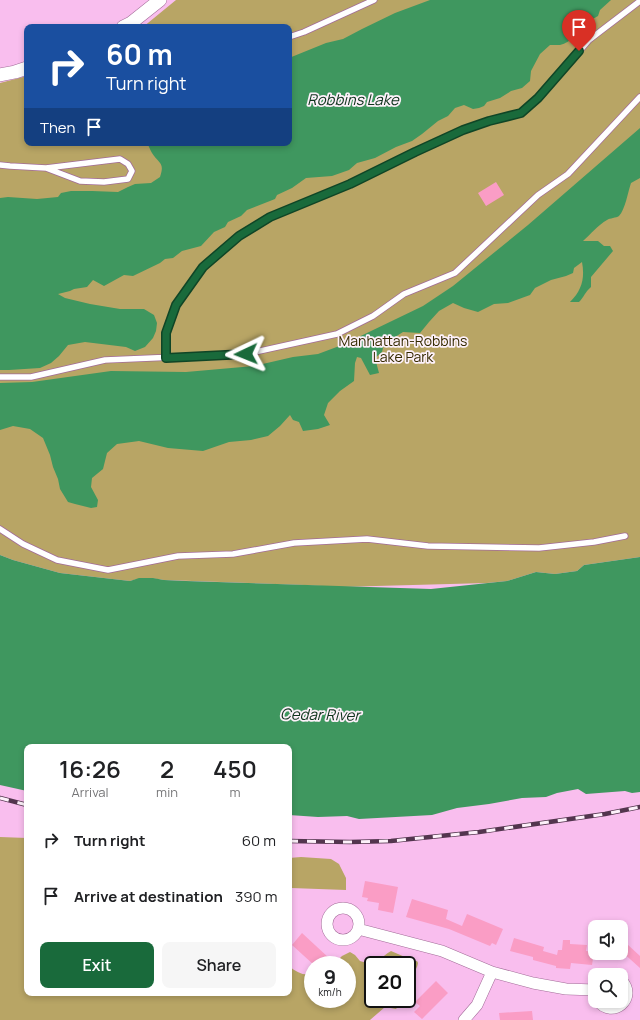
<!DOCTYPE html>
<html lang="en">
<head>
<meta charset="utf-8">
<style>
  body { margin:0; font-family:Manrope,sans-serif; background:#f6f6f6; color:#202124; height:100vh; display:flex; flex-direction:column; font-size:15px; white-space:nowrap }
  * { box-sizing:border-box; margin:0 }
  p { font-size:13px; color:#757577 }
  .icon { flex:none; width:22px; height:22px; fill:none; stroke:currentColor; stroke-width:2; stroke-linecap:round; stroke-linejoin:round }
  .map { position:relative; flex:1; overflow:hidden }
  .drawer { position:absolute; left:24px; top:744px; width:268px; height:252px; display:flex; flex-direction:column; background:#fff; border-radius:8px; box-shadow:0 2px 6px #0003 }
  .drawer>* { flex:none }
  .top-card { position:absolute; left:24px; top:24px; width:268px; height:122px; border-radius:8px; box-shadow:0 2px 6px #0003; background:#1a4fa0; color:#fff; overflow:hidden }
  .tools { position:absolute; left:588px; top:920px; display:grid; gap:8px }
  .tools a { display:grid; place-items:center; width:40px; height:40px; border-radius:8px; background:#fff; box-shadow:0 2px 6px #0003; font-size:20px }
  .speed { position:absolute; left:304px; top:956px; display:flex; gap:8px; font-size:20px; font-weight:700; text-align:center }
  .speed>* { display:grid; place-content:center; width:52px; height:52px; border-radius:50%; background:#fff; box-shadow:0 2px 6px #0003; line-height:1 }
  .speed small { font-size:10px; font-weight:400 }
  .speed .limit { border:2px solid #111; border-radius:6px; background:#fff; color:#111 }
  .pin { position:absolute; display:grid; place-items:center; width:34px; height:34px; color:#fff; margin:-41px -17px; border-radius:50% 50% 50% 0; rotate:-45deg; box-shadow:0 0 4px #0007 }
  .pin .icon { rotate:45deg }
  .me { position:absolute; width:44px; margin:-22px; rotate:268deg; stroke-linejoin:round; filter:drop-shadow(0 0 3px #0008) }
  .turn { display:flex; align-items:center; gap:14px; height:84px; padding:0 16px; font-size:18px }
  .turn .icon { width:52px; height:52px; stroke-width:2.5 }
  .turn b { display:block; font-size:28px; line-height:34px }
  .then { display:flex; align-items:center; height:38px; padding:0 16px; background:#0003; gap:8px; font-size:15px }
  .eta { display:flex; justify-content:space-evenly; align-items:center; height:68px; text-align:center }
  .eta b { font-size:24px; font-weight:600; line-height:28px }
  .cta { display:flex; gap:8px; margin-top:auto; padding:8px 16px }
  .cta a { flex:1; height:46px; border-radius:8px; background:#196a3b; color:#fff; font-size:16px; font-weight:600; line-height:46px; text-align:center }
  .cta a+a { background:#f6f6f6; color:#202124 }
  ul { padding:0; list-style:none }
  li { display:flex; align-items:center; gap:12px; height:56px; padding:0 16px }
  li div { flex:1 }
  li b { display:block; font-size:15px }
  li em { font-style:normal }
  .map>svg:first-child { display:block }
</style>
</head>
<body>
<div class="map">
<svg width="640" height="1020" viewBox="0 0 640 1020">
  <rect width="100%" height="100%" fill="#f9beee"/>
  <path fill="#b8a565" d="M176,0H640V557L584,565L577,571L555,574L536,572L507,581L487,583L339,587L305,585L164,580C152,578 142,577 130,581L60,573L13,560L0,555V83L27,76V143H289V27H143Z
    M0,837L27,838V993H289V966C296,972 303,976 313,974V999H347V965H333L342,956L350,952L355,955L360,961C379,967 377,959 391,951L405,957L410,962L417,961L418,963C417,971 409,978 407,986V965H373V999H404L396,1009L385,1007L370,1020H0Z
    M301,857L331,859L339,864L346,878V890L291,888L289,891V858Z"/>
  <path fill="#3f975f" d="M430,0H611L600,10L598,16L591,20L584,21C579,31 571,43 560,45C557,45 553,45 550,45L540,54L531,71L530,81L522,88L511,91L500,98L487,102L484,106L479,108L473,109L464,105L455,108L448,116L438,121L422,134L412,141L396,147L375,158L357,163L349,170L332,176L306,178L292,188L277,195L275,199L247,210L241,216L228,222L225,227L214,232L201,246L182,251L173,258L165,259L160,263L133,276L124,275L104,286L93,280L87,287L74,289L70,291L58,294L65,298L90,304L120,309H144L154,315L157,323L156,331L153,338L145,347L135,351L126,347L85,342L68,345L59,356L51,363L40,368L9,370H0V198L8,197L37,199L58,197L61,193L71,191H92L118,192L128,187L135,184L151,183L160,177C165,162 159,164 152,153C150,150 149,146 147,143H289V58L326,43L343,39L362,29L395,13Z
    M640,128V178L631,183C628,192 625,210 619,216C616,218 610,218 607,220C598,225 591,234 583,241H598L604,246H610L613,251L591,277V287C585,292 584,297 579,302H570C582,290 585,278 582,262L574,268L573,273L566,276L551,280L535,288L530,295L508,303L494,304L478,312L464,308L453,303L439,311L429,322L420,333L403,332L384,344L382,352L375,358L379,373L370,375L361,358L357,357L355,363L354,381L340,391L328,403L324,415L330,425L318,429L303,431L299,422L293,420L290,415L280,426L268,436L251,440L229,442L203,451L168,448L139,441L117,444L107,453L103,469L92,478L91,487L98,500L97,507L91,508L75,504L68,502L60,489L58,479L53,467L50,455L43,438L30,429L13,426L0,430V383L32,382L111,371L186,372L254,366L293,357L318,354L342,345L423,306L453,286L528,225Z
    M0,555L13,560L60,573L130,581L139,578H153L164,580L186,581L431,589L507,581L536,572L555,574L577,571L584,565L640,557V792L632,793L625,791L586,794L578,789L557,793L546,797L522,798L489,804L457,808L432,815L359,819L347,816L318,817L289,815V747H27V791L0,785Z"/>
  <path fill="#fa9dc5" d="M496,182L504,195L486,206L478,193Z
    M365,881L398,887L393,913L378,910L379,903L367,901L368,898L362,897Z
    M412,899L448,910L446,919L462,926L467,914L503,929L496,945L492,943L490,946L449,929L406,917Z
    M302,933L329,958L323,965H314L292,945Z
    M514,938L544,947L543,951L557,955L558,950H562L563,940H570V944L587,945L586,951L594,952L592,965L571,963L570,969L556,968V966L533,960V957L510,951Z
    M627,944L640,956V968L621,951Z
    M436,981L448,993L422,1019L414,1012L420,1006L415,1002Z
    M532,1011L533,1020H500L499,1013Z"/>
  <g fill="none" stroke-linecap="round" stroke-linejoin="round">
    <defs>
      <path id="service" d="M289,37L304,32L374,0
        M0,165L10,166L46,168L120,159L128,164L132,171L128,179L104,182L80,181L46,168
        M166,357V333L176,305L203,267L239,236L270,217L349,184L415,152L463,130L489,121L521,113L539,98L589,40L640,1
        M0,377H31L105,360L246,354L337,334L373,316L404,294L455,273L538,195L568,174L640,97
        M0,529L23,544L57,560L108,570L178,556L233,554L294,543L367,539L428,546L539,548L594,542L625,536"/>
      <path id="minor" d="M327 924a16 16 0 1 1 32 0a16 16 0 1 1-32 0Z
        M358,929L442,951L492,972L533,983L566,989L595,990
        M598,1001C612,1020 639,998 621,980
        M464,1020L477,1005L492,972"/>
      <path id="tertiary" d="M123,27L131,23L160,0
        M0,75L15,72L27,68"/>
    </defs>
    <use href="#service" stroke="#a26c98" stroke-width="7"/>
    <use href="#minor" stroke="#a26c98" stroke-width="12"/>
    <use href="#tertiary" stroke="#a26c98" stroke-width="14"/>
    <use href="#service" stroke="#fff" stroke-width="5.5"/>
    <use href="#minor" stroke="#fff" stroke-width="11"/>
    <use href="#tertiary" stroke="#fff" stroke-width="13"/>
    <defs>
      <path id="rail" d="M0,798L27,805
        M289,841L350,842L391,841L479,832L605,814L640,807"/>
    </defs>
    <use href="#rail" stroke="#53354e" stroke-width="4.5"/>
    <use href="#rail" stroke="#fdf1fa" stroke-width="3" stroke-dasharray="9" stroke-linecap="butt"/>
  </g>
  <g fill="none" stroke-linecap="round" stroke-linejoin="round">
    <defs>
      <path id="route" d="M246,354L166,358V333L176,305L203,267L239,236L270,217L350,184L415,152L463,130L489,121L521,113L538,98L579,51"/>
    </defs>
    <use href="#route" stroke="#104526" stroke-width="10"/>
    <use href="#route" stroke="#196a3b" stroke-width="7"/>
  </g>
  <g text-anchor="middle" stroke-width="3.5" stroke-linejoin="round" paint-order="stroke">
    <g font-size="14" fill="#352a00" stroke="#fdf1fa">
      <text x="403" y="346">Manhattan-Robbins<tspan x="403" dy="16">Lake Park</tspan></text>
    </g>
    <g font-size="15" font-style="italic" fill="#0e331c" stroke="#fdf1fa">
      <text x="353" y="105">Robbins Lake</text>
      <text transform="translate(320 715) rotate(1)" y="5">Cedar River</text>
    </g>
  </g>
</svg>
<div class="tools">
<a><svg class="icon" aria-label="sound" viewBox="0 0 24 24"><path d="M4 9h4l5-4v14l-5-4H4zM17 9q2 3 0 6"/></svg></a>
<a><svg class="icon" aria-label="search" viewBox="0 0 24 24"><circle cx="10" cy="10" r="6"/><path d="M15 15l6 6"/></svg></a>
</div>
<div class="speed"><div>9<small>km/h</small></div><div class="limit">20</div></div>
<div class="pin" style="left:579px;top:51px;background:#d93025"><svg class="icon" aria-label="arrive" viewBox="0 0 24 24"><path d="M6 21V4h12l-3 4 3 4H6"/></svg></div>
<svg class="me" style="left:246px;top:354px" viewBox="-20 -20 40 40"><path d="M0-17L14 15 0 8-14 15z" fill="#196a3b" stroke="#fff" stroke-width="4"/></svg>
<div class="top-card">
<div class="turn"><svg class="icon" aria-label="right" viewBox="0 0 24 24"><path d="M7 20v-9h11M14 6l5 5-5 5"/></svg><div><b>60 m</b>Turn right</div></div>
<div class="then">Then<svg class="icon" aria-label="arrive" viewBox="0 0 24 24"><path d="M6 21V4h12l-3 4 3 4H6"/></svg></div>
</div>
<section class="drawer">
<div class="eta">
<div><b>16:26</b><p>Arrival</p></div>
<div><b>2</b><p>min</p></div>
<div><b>450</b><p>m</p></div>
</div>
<ul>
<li><svg class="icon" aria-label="right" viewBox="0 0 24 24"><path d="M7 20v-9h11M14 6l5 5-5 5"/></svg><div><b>Turn right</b></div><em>60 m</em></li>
<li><svg class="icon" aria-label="arrive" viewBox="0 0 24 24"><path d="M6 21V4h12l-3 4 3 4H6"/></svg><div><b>Arrive at destination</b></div><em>390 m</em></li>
</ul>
<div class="cta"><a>Exit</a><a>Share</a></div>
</section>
</div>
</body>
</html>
